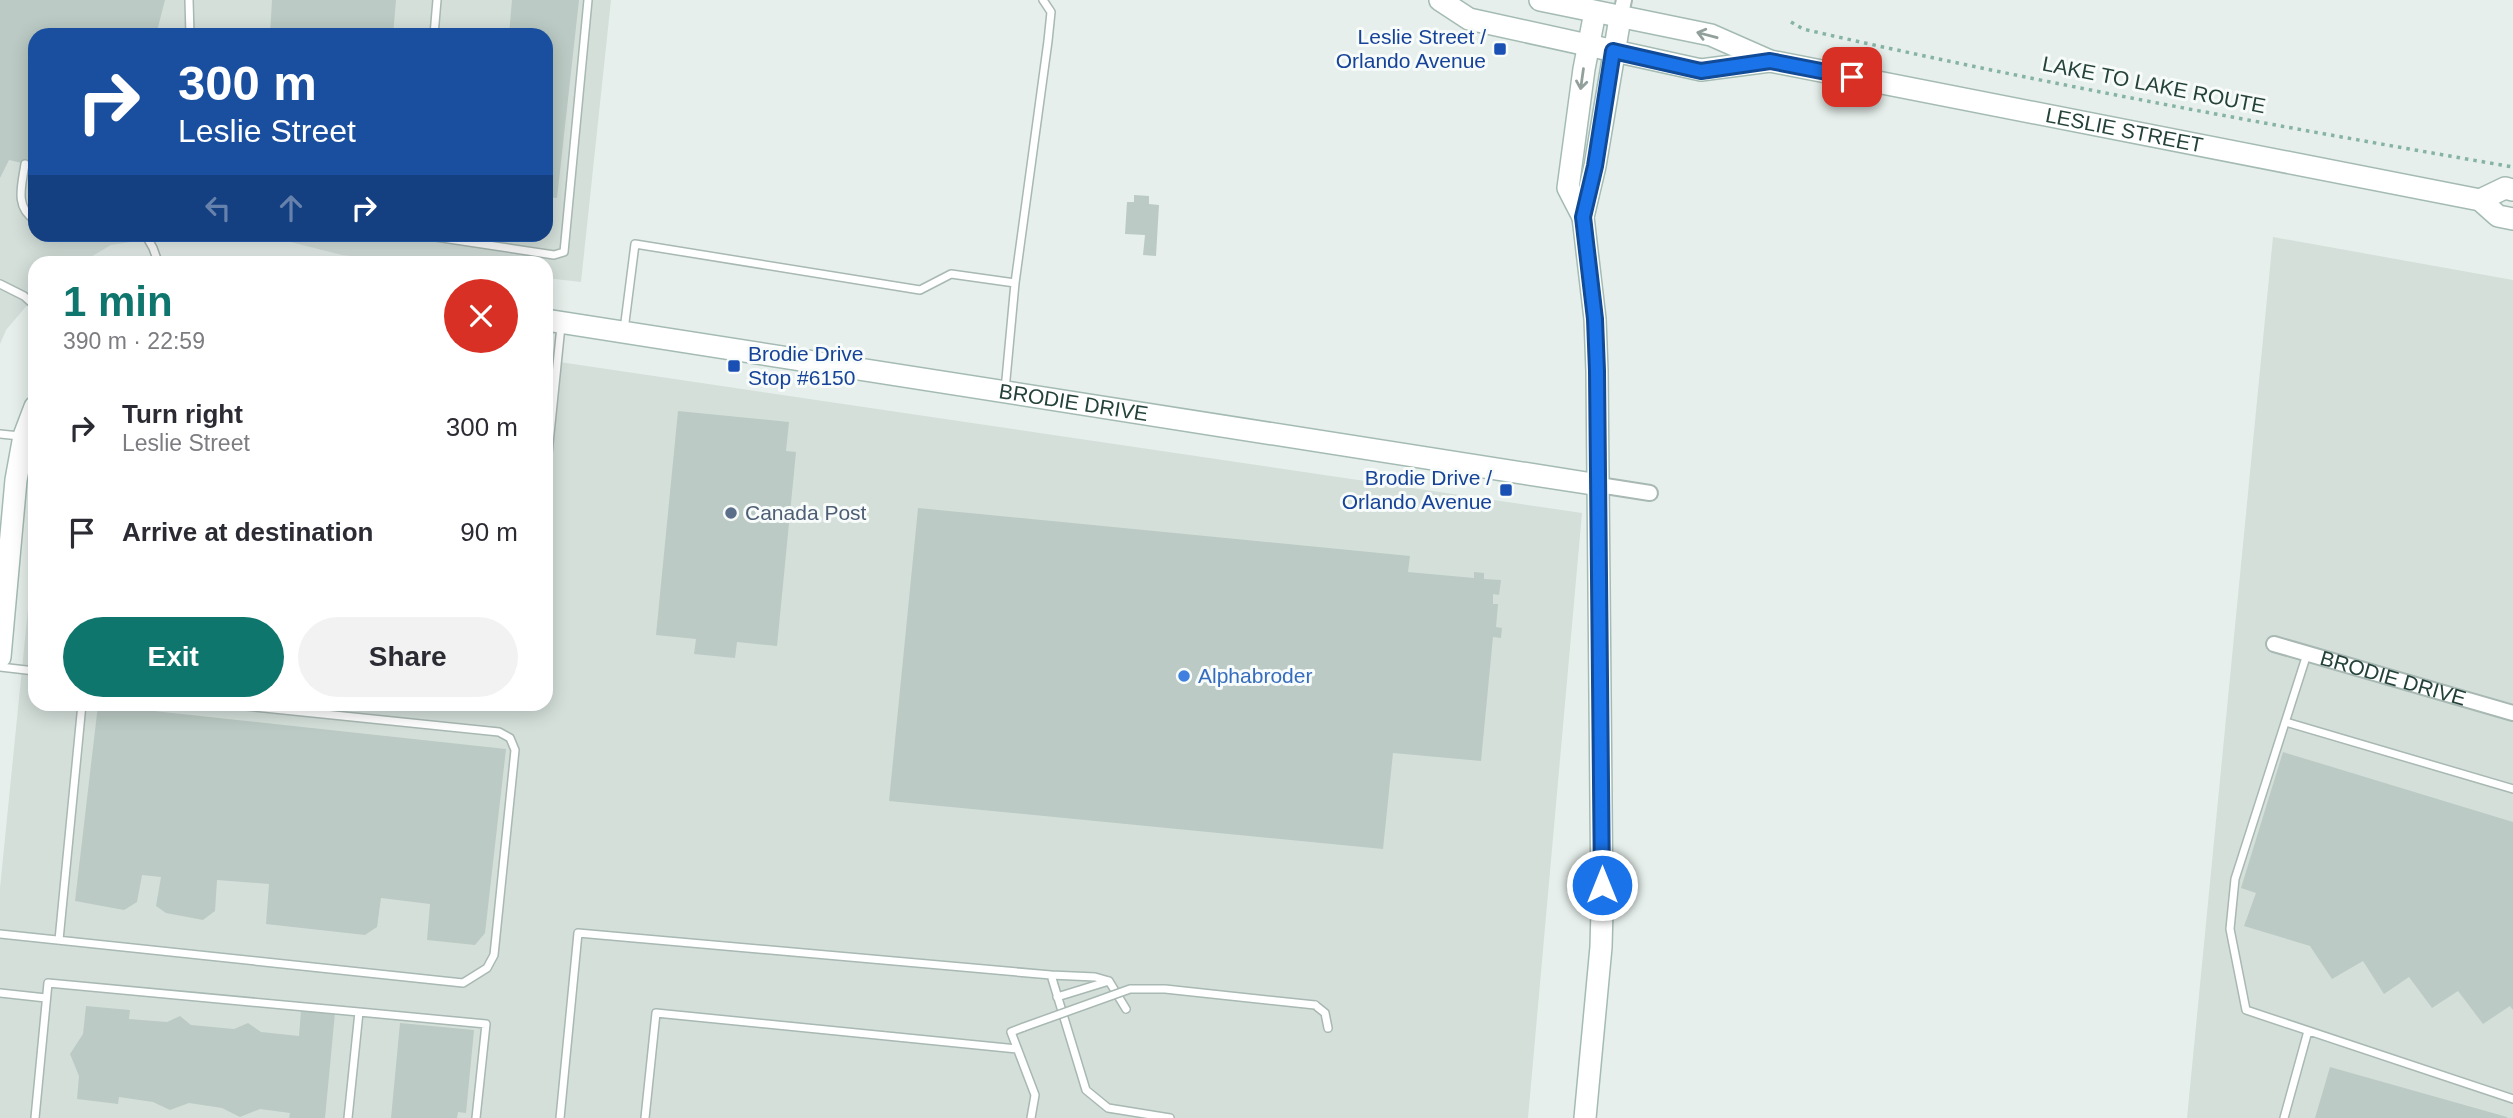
<!DOCTYPE html>
<html lang="en">
<head>
<meta charset="utf-8">
<style>
  body { margin:0; font-family:Helvetica,sans-serif; background:#f2f2f3; color:#2b2b33; height:100vh; display:flex; flex-direction:column; font-size:26px; white-space:nowrap }
  * { box-sizing:border-box; margin:0 }
  p { font-size:23px; color:#7c7c81 }
  .icon { flex:none; width:38px; height:38px; fill:none; stroke:currentColor; stroke-width:2; stroke-linecap:round; stroke-linejoin:round }
  .map { position:relative; flex:1; overflow:hidden }
  .drawer { position:absolute; left:28px; top:256px; width:525px; height:455px; display:flex; flex-direction:column; background:#fff; border-radius:21px; box-shadow:0 4px 18px #0003 }
  .drawer>* { flex:none }
  .hud { position:absolute; left:28px; top:28px; width:525px; height:214px; border-radius:21px; box-shadow:0 4px 18px #0003; background:#1a4fa0; color:#fff; overflow:hidden }
  .pin { position:absolute; display:grid; place-items:center; width:60px; height:60px; color:#fff; margin:-30px; border-radius:14px; box-shadow:0 4px 10px #0006 }
  .me { position:absolute; width:77px; margin:-38px; rotate:0deg; stroke-linejoin:round; filter:drop-shadow(0 0 5px #0008) }
  .turn { display:flex; align-items:center; gap:24px; height:147px; padding:0 35px; font-size:32px }
  .turn .icon { width:91px; height:91px; stroke-width:2.5 }
  .turn b { display:block; font-size:49px; line-height:60px }
  .lanes { display:flex; align-items:center; height:66px; padding:0 35px; background:#0003; justify-content:center; gap:35px; direction:ltr }
  .lanes .off { opacity:.35 }
  .round { display:grid; place-items:center; flex:none; width:74px; height:74px; border-radius:37px; background:#f2f2f3 }
  .overview { display:flex; align-items:center; justify-content:space-between; height:119px; padding:0 35px }
  h1 { font-size:42px; font-weight:700; line-height:52px; color:#0f766e }
  .action { display:flex; gap:14px; margin-top:auto; padding:14px 35px }
  .action a { flex:1; height:80px; border-radius:42px; background:#0f766e; color:#fff; font-size:28px; font-weight:700; line-height:80px; text-align:center }
  .action a+a { background:#f2f2f3; color:#2b2b33 }
  ul { padding:0; list-style:none }
  li { display:flex; align-items:center; gap:21px; height:105px; padding:0 35px }
  li div { flex:1 }
  li b { display:block; font-size:26px }
  li em { font-style:normal }
  .map>svg:first-child { display:block }
</style>
</head>
<body>
<div class="map">
<svg width="2513" height="1118" viewBox="0 0 2513 1118">
  <rect width="100%" height="100%" fill="#e6efeb"/>
  <path fill="#d4dfda" d="M0,0H611L581,282L546,278V262H409L342,255L263,235L546,234V35H35V234L177,235L111,245L82,262H35V296L6,330L0,344Z
    M2273,237L2513,280V1118H2187Z
    M546,360L1582,513L1528,1118H0V888L35,539V704H546Z"/>
  <path fill="#bbcac4" d="M0,0H165L156,35H35V166L9,160L0,178Z
    M272,0H396L393,35H270Z
    M512,0H579L557,198L546,197V35H509Z
    M1134,195L1149,196V204L1159,205L1156,256L1143,255L1145,235L1125,234L1127,202H1134Z
    M678,411L789,422L786,451L796,452L777,646L737,642L735,658L694,654L696,639L656,635Z
    M918,508L1410,556L1408,572L1474,578V572L1484,573V579L1501,580L1499,595L1493,594V604H1498L1496,627L1502,628L1501,638L1493,637L1481,761L1393,753L1383,849L889,801Z
    M98,705L506,749L485,933L475,945L427,940L430,904L381,898L377,927L365,935L266,924L269,884L217,880L215,911L203,920L166,913L156,906L161,877L142,875L137,902L124,910L75,901Z
    M2283,752L2513,822V1010L2510,1006L2483,1024L2458,991L2432,1008L2409,977L2384,994L2363,961L2332,979L2310,946L2244,926L2256,893L2241,888Z
    M86,1006L130,1010L129,1019L167,1022L180,1016L191,1025L234,1029L248,1023L261,1032L299,1036L301,1011L335,1013L325,1118H289L290,1113L260,1109L240,1117L222,1108L189,1103L170,1110L153,1102L119,1097L118,1104L77,1099L79,1076L70,1054L83,1034Z
    M400,1023L474,1030L466,1113L458,1112L457,1118H391Z
    M2330,1067L2507,1117V1118H2315Z"/>
  <g fill="none" stroke-linecap="round" stroke-linejoin="round">
    <defs>
      <path id="lane" d="M189,0L190,35
        M434,35L437,0
        M25,164C22,185 14,207 35,220
        M145,234L153,248L158,262
        M416,234L554,255L564,252L588,0
        M0,284L24,296L35,306
        M624,330L635,244L920,290L951,274L1015,283
        M1005,390L1015,283L1048,41L1051,12L1043,0
        M0,434L20,436
        M546,473L561,326
        M2307,654L2235,879L2230,929L2246,1010L2513,1099
        M0,667L35,671
        M2286,722L2513,789
        M0,934L463,983L487,968L494,955L515,750L510,738L499,732L226,704
        M59,940L82,704
        M1051,975L1095,977L1109,981L1126,1009
        M0,993L46,998
        M1057,997L1109,981
        M1315,1005L1325,1013L1328,1028
        M359,1012L486,1024L476,1118
        M1024,1027L1011,1032L1035,1095L1031,1118
        M35,1118L48,983L359,1012L348,1118
        M560,1118L578,933L1051,975L1086,1090L1108,1108L1170,1118
        M645,1118L656,1013L1017,1049
        M2284,1118L2308,1031"/>
      <g id="street">
        <path d="M1620,18L1624,0"/>
        <path d="M1599,485L1650,493"/>
        <path id="s1" d="M2274,644L2513,713"/>
      </g>
      <g id="secondary">
        <path d="M1440,0L1469,19L1701,70L1770,61"/>
        <path id="s2" d="M1540,0L1711,35L1770,61L2480,200L2498,216L2513,219"/>
        <path d="M2480,200L2505,188L2513,190"/>
        <path d="M1583,217L1568,188L1584,69L1595,12"/>
        <path id="s3" d="M546,320L1599,485"/>
        <path d="M0,657L16,480L24,436L35,407"/>
        <path d="M1585,1118L1601,947L1602,910L1597,371L1595,319L1583,217L1595,166L1620,18"/>
      </g>
    </defs>
    <use href="#lane" stroke="#a8b8b2" stroke-width="10"/>
    <use href="#street" stroke="#a8b8b2" stroke-width="18"/>
    <use href="#secondary" stroke="#a4bbb3" stroke-width="24"/>
    <path stroke="#86b3a5" stroke-width="3.5" stroke-dasharray="3.5 5" stroke-linecap="butt" d="M1791,22L1803,29C2038,83 2275,126 2513,167"/>
    <use href="#lane" stroke="#fff" stroke-width="7"/>
    <use href="#street" stroke="#fff" stroke-width="14"/>
    <use href="#secondary" stroke="#fff" stroke-width="21"/>
    <defs>
      <path id="lane-bridge" d="M1024,1027L1130,989H1165L1315,1005"/>
    </defs>
    <use href="#lane-bridge" stroke="#a8b8b2" stroke-width="10" stroke-linecap="butt"/>
    <use href="#lane-bridge" stroke="#fff" stroke-width="7"/>
  </g>
  <defs><path id="oneway-shaft" d="M-6 0H5M1.5-3L5.5 0L1.5 3" fill="none" stroke-width="1.6" stroke-linecap="round" stroke-linejoin="round" transform="scale(1.75)"/></defs>
  <g stroke="#92a09c">
    <use href="#oneway-shaft" transform="translate(1707 35) rotate(-165)"/>
    <use href="#oneway-shaft" transform="translate(1582 79) rotate(98)"/>
  </g>
  <g fill="none" stroke-linecap="round" stroke-linejoin="round">
    <defs>
      <path id="route" d="M1602,885L1597,371L1595,319L1583,217L1595,166L1613,51L1701,71L1770,61L1852,77"/>
    </defs>
    <use href="#route" stroke="#114b97" stroke-width="18"/>
    <use href="#route" stroke="#1a73e8" stroke-width="12"/>
  </g>
  <g fill="#1a4fb4" stroke="#f7fbf9" stroke-width="2.5">
    <rect x="1493" y="42" width="14" height="14" rx="3.5"/>
    <rect x="727" y="359" width="14" height="14" rx="3.5"/>
    <rect x="1499" y="483" width="14" height="14" rx="3.5"/>
  </g>
  <circle fill="#5c6f8a" stroke="#f7fbf9" stroke-width="2.5" cx="731" cy="513" r="7"/>
  <circle fill="#3f7fe0" stroke="#f7fbf9" stroke-width="2.5" cx="1184" cy="676" r="7"/>
  <g text-anchor="middle" stroke-width="6" stroke-linejoin="round" paint-order="stroke">
    <g font-size="21" fill="#164399" stroke="#f7fbf9" text-anchor="end">
      <text x="1486" y="44">Leslie Street /<tspan x="1486" dy="24">Orlando Avenue</tspan></text>
      <text x="748" y="361" text-anchor="start">Brodie Drive<tspan x="748" dy="24">Stop #6150</tspan></text>
      <text x="1492" y="485">Brodie Drive /<tspan x="1492" dy="24">Orlando Avenue</tspan></text>
    </g>
    <g font-size="21" fill="#24423a" stroke="#f7fbf9">
      <text transform="translate(2154 85) rotate(11)" y="7">LAKE TO LAKE ROUTE</text>
      <text dy="7" stroke="none"><textPath href="#s2" startOffset="600">LESLIE STREET</textPath></text>
      <text dy="7" stroke="none"><textPath href="#s3" startOffset="534">BRODIE DRIVE</textPath></text>
      <text dy="7" stroke="none"><textPath href="#s1" startOffset="124">BRODIE DRIVE</textPath></text>
    </g>
    <g font-size="21" fill="#4e5e75" stroke="#f7fbf9" text-anchor="start">
      <text x="745" y="520">Canada Post</text>
    </g>
    <g font-size="21" fill="#366cbe" stroke="#f7fbf9" text-anchor="start">
      <text x="1198" y="683">Alphabroder</text>
    </g>
  </g>
</svg>
<div class="pin" style="left:1852px;top:77px;background:#d93025"><svg class="icon" aria-label="arrive" viewBox="0 0 24 24"><path d="M6 21V4h12l-3 4 3 4H6"/></svg></div>
<svg class="me" style="left:1602px;top:885px" viewBox="-20 -20 40 40"><circle r="17" fill="#1a73e8" stroke="#fff" stroke-width="3"/><path d="M0-11L8 9 0 5-8 9z" fill="#fff"/></svg>
<div class="hud">
<div class="turn"><svg class="icon" aria-label="right" viewBox="0 0 24 24"><path d="M7 20v-9h11M14 6l5 5-5 5"/></svg><div><b>300 m</b>Leslie Street</div></div>
<div class="lanes"><svg class="icon off" aria-label="left" viewBox="0 0 24 24"><path d="M17 20v-9H6M10 6l-5 5 5 5"/></svg><svg class="icon off" aria-label="ahead" viewBox="0 0 24 24"><path d="M12 20V5M6 11l6-6 6 6"/></svg><svg class="icon" aria-label="right" viewBox="0 0 24 24"><path d="M7 20v-9h11M14 6l5 5-5 5"/></svg></div>
</div>
<section class="drawer">
<div class="overview"><div><h1>1 min</h1><p>390 m · 22:59</p></div><a class="round" style="background:#d93025;color:#fff"><svg class="icon" aria-label="close" viewBox="0 0 24 24"><path d="M6 6l12 12M18 6L6 18"/></svg></a></div>
<ul>
<li><svg class="icon" aria-label="right" viewBox="0 0 24 24"><path d="M7 20v-9h11M14 6l5 5-5 5"/></svg><div><b>Turn right</b><p>Leslie Street</p></div><em>300 m</em></li>
<li><svg class="icon" aria-label="arrive" viewBox="0 0 24 24"><path d="M6 21V4h12l-3 4 3 4H6"/></svg><div><b>Arrive at destination</b></div><em>90 m</em></li>
</ul>
<div class="action"><a>Exit</a><a>Share</a></div>
</section>
</div>
</body>
</html>
